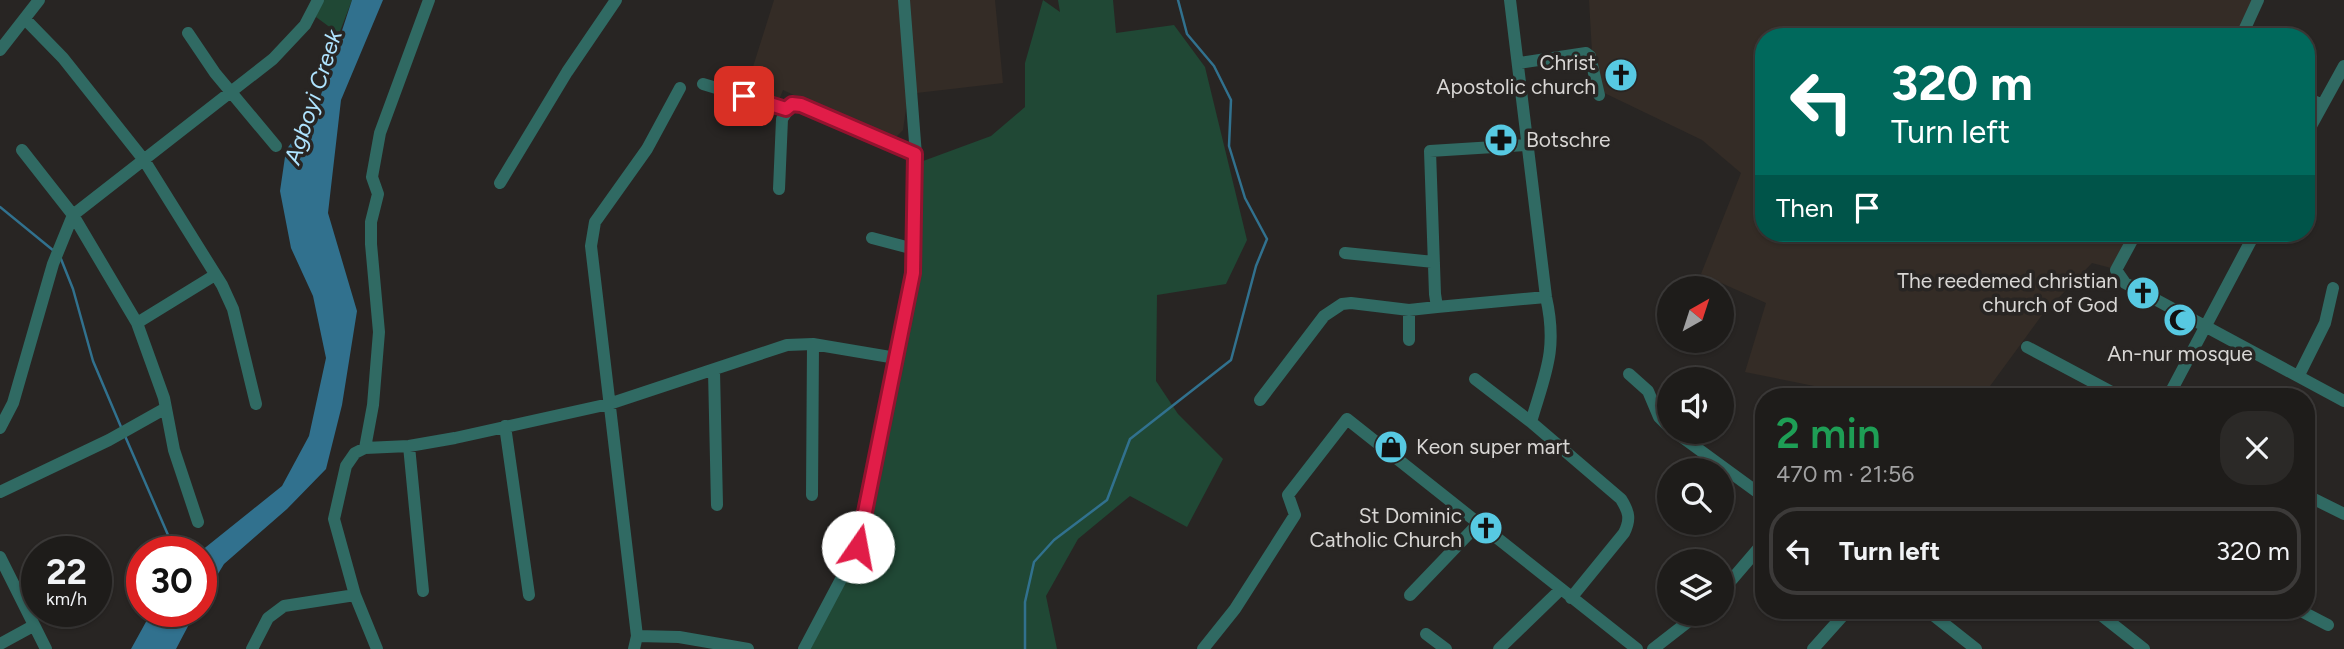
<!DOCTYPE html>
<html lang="en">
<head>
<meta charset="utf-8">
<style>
  body { margin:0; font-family:Figtree,sans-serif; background:#2b2927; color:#f1f3f6; height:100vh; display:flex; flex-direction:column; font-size:26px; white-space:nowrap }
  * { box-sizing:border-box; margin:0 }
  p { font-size:23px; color:#a1a1a2 }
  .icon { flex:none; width:38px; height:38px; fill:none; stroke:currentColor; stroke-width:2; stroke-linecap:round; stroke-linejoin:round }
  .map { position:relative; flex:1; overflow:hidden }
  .panel { position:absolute; left:1755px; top:388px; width:560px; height:231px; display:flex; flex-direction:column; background:#1e1c1a; border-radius:28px; box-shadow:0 2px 5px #0004,0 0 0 2px #3c3a39 }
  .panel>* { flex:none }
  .banner { position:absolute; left:1755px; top:28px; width:560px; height:214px; border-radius:28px; box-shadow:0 2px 5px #0004,0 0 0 2px #3c3a39; background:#00695c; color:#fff; overflow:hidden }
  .needle { width:46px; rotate:39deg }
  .controls { position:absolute; left:1657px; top:276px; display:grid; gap:14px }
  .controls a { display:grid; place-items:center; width:77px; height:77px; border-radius:50%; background:#1e1c1a; box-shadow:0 2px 5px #0004,0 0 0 2px #3c3a39; font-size:35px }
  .speed { position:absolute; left:21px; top:536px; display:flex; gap:14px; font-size:35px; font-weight:700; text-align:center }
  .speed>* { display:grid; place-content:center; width:91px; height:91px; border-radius:50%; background:#1e1c1a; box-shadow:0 2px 5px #0004,0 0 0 2px #3c3a39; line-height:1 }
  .speed small { font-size:18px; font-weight:400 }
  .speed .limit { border:10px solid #d22; background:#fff; color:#111 }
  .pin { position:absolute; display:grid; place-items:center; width:60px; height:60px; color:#fff; margin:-30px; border-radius:14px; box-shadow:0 4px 10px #0006 }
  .me { position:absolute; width:77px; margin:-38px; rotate:12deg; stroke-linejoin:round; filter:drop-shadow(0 0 5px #0008) }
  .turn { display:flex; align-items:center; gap:24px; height:147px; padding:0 21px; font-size:32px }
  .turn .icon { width:91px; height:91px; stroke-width:2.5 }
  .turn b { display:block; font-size:49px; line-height:60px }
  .then { display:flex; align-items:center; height:66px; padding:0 21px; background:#0003; gap:14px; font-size:26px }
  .round { display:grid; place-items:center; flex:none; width:74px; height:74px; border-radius:28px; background:#2b2927 }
  .summary { display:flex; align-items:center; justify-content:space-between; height:119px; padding:0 21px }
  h1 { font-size:42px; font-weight:600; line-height:52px; color:#1e9e55 }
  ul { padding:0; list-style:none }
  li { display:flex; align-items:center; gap:21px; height:88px; margin:0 14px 10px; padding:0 7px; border:4px solid #3c3a39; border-radius:28px }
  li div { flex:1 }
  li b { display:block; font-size:26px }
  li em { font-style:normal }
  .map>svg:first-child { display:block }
</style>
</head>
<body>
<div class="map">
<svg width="2344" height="649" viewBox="0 0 2344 649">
  <rect width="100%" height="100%" fill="#282523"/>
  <path fill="#342c26" d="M774,0H995L1003,83L908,94L903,130L893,140L783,90L779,100L746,89Z
    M1589,0H2257L2239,37H1764V233H2131L2111,268L2092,263L2042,315L1982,397H1869L1745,372L1766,303L1701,274L1741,173L1702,140L1594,88Z"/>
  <path fill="#204835" d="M320,0H352L339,34L316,17Z
    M1043,0L1060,12L1058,0H1113L1116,33L1174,25L1205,67L1247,240L1226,284L1157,295L1156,381L1178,414L1223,459L1187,527L1130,496L1078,539L1046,596L1057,649H804L852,546L914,258L915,164L991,136L1025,107V63Z"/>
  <path fill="#31718e" d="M352,0H383L341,100L328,213L357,311L342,405L326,469L287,509L224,564L201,602V551L282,486L309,436L326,358L313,296L291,248L280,191L286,150L316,110Z
    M152,611H196L176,649H131Z"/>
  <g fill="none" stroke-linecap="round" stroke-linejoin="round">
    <path stroke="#31718e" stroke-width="2.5" d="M0,207L54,251
      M61,259L73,289L93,361L121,427
      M125,436L175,551
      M1025,649V602L1034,562L1054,540L1107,500L1130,439L1231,360L1256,266L1267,239L1245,198L1229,146L1231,100L1214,66L1187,34L1178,0"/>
    <path stroke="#306a63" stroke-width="12" d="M1510,0L1546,297C1558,350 1545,374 1531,422L1621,499C1629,512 1631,519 1624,533L1571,598
      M25,19L63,58L144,160L222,285L233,309L256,404
      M188,33L215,73L276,146
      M2241,37L2258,0
      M0,50L39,0
      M1519,63L1586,53L1590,56L1599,95
      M703,84L786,109
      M2306,97L2322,105
      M2306,135L2344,66
      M1527,145L1430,151L1435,294L1437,307L1546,297
      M22,150L73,215L137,323L164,398L174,450L198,522
      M500,183L567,72L616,0
      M779,189L782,119L792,104L915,154
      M2136,233L2116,270L2125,283L2344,401
      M872,238L914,249
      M1345,253L1434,262
      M137,323L215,275
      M1409,340V310
      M2027,347L2121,397
      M714,371L717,505
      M1629,374L1648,391L1659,417L1670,428
      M2299,375L2325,323L2333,288
      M1475,379L1531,422
      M2168,397L2255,233
      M1260,400L1324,316L1342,304L1351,303L1409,310L1437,307
      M505,426L529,595
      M0,428L13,403L53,264L73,215L273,59L305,25L318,0
      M1675,432L1764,497
      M409,446L423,591
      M365,448L409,446L455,438L609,404L787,345L813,344L896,358
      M0,492L109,440L166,408
      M812,495L813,344
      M2306,495L2344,514
      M0,557L46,649
      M1722,591L1764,542
      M1410,595L1478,524
      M1928,611L1976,649
      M2096,611L2144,649
      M2301,611L2328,625
      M1426,634L1446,649
      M637,636L591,246L595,222L647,149L680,88
      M0,644L33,626
      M252,649L268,618L284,606L355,595
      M377,649L355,595L334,519L346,466L355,453L365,448L373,405L379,332L371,244V222L378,194L372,177L380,133L429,0
      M634,649L637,636L679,637L748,649
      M804,649L858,547L913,273L917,168L904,0
      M1203,649L1235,609L1295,515L1288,495L1347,419L1637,649
      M1499,649L1560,590
      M1653,649L1698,614
      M1813,649L1847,611"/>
  </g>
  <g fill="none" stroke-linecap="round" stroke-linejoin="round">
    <defs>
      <path id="route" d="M744,96L786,109L792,104L801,105L915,154L913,273L858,547"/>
    </defs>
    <use href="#route" stroke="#92132f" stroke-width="18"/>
    <use href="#route" stroke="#e11d48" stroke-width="12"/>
  </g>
  <defs>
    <symbol id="church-disc" viewBox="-11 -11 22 22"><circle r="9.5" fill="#57c9e2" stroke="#282523"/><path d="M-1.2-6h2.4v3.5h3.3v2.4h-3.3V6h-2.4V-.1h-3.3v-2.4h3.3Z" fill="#111"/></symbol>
    <symbol id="pharmacy-disc" viewBox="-11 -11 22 22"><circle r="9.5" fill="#57c9e2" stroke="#282523"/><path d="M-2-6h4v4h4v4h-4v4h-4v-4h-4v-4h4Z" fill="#111"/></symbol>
    <symbol id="mosque-disc" viewBox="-11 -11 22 22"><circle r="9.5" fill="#57c9e2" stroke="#282523"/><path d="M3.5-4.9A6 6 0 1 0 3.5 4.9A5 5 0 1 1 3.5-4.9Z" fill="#111"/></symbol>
    <symbol id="shop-disc" viewBox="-11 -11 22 22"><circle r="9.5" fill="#57c9e2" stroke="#282523"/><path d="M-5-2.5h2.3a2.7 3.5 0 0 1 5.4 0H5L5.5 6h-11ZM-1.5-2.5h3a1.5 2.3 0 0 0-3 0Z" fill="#111"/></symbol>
  </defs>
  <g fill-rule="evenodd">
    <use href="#church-disc" x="1602" y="56" width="38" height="38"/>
    <use href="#pharmacy-disc" x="1482" y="121" width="38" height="38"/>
    <use href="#church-disc" x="2124" y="274" width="38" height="38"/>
    <use href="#mosque-disc" x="2161" y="301" width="38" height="38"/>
    <use href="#shop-disc" x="1372" y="428" width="38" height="38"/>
    <use href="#church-disc" x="1467" y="509" width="38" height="38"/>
  </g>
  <g text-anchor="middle" stroke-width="7" stroke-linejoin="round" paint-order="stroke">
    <g font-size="21" fill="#d8d6d4" stroke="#282523" text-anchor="end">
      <text x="1596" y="70">Christ<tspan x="1596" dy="24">Apostolic church</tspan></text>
      <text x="1526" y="147" text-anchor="start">Botschre</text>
      <text x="2118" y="288">The reedemed christian<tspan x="2118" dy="24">church of God</tspan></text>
      <text x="2180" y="361" text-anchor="middle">An-nur mosque</text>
      <text x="1416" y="454" text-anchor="start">Keon super mart</text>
      <text x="1462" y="523">St Dominic<tspan x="1462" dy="24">Catholic Church</tspan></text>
    </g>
    <g font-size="23" font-style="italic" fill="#afe4ff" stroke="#282523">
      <text transform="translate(313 97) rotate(-72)" y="8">Agboyi Creek</text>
    </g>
  </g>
</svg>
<div class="controls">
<a><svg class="needle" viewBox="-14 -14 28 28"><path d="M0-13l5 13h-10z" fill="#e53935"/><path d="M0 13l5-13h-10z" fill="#a1a1a2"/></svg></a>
<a><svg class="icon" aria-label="sound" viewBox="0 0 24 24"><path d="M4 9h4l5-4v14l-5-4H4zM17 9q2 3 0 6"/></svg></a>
<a><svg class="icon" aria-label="search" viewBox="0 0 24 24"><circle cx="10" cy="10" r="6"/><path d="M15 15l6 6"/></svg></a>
<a><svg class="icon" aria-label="layers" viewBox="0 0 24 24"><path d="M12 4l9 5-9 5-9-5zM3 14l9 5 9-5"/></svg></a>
</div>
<div class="speed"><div>22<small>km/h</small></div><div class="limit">30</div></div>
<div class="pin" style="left:744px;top:96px;background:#d93025"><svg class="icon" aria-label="arrive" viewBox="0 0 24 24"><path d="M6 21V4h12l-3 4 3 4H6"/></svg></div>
<svg class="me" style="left:858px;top:547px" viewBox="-20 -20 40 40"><circle r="19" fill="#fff"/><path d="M0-13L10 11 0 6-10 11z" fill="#e11d48"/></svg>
<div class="banner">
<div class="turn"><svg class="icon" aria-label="left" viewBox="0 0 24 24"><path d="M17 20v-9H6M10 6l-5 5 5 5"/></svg><div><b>320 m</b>Turn left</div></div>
<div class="then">Then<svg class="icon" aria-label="arrive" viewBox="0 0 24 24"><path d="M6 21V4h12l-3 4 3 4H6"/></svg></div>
</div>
<section class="panel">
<div class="summary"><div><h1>2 min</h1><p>470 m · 21:56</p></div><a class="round"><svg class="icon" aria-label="close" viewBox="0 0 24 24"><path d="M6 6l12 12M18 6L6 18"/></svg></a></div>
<ul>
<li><svg class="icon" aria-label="left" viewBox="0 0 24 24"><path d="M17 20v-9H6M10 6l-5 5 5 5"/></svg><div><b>Turn left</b></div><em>320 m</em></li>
</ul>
</section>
</div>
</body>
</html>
